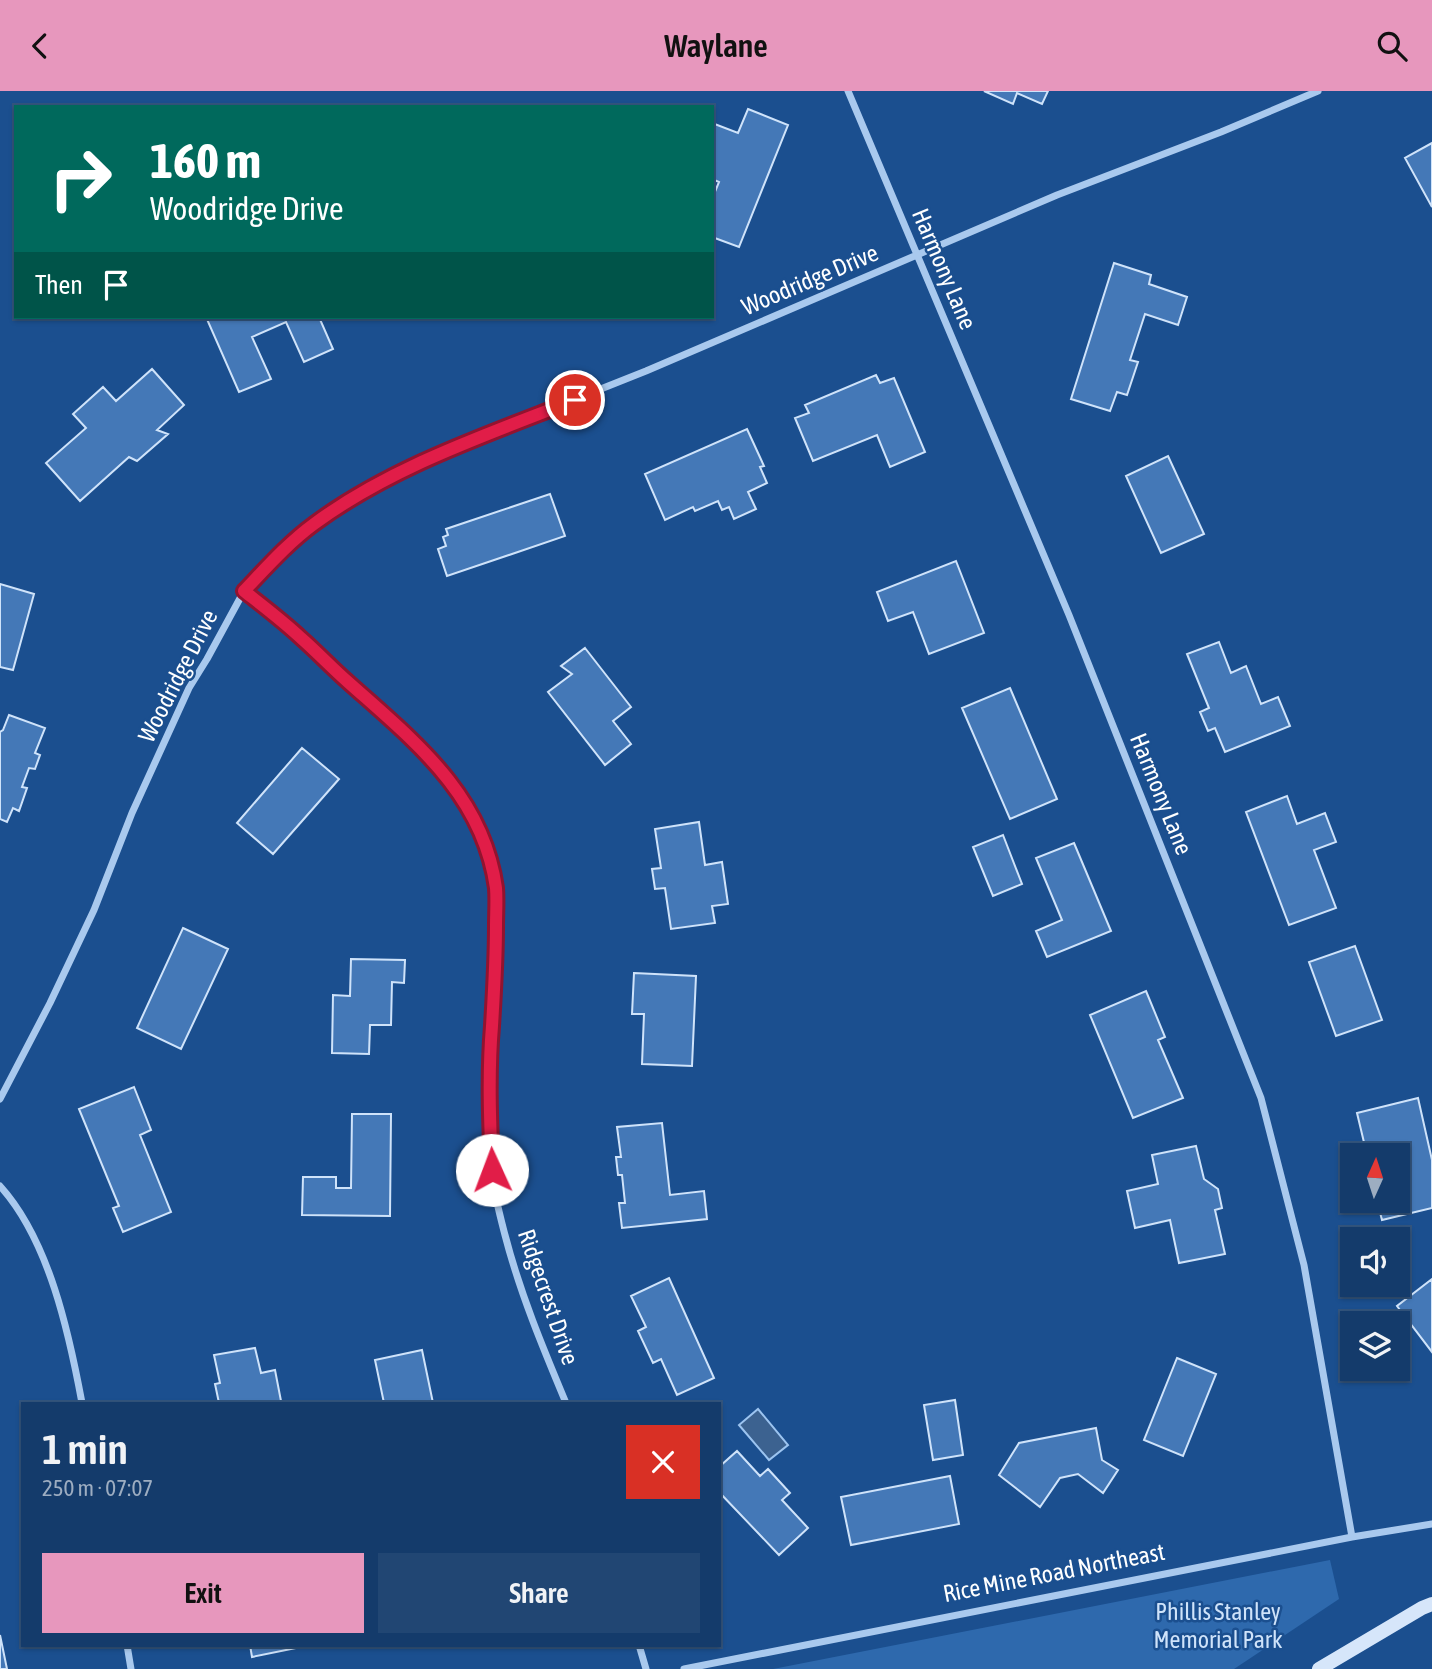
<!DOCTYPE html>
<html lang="en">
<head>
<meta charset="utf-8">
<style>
  body { margin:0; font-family:"Asap Condensed",sans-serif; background:#214673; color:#f1f3f6; height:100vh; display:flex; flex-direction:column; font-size:26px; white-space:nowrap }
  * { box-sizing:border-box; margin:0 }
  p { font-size:23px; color:#9dadc1 }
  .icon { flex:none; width:38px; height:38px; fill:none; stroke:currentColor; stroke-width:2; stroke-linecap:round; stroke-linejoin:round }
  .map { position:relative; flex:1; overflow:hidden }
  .sheet { position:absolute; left:21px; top:1311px; width:700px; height:245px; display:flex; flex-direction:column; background:#143b6b; border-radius:0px; box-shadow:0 2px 5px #0004,0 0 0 2px #33557e }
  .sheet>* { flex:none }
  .hud { position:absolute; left:14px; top:14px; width:700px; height:214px; border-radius:0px; box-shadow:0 2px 5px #0004,0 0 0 2px #33557e; background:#00695c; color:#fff; overflow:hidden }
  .needle { width:46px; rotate:3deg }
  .fabs { position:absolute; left:1340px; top:1052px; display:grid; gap:14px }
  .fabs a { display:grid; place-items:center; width:70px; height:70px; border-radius:0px; background:#143b6b; box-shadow:0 2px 5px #0004,0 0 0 2px #33557e; font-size:35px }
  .pin { position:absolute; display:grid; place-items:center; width:60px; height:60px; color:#fff; margin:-30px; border:4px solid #fff; border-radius:50%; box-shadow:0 2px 7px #0007 }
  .me { position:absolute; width:77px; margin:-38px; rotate:358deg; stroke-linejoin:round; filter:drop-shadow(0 0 5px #0008) }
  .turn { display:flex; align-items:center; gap:24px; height:147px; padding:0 21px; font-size:32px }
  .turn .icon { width:91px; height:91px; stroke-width:2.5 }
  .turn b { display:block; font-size:49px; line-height:60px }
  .then { display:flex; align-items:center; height:66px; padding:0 21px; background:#0003; gap:14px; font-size:26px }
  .round { display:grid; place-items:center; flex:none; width:74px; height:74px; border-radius:0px; background:#214673 }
  .headline { display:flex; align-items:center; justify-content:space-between; height:119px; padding:0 21px }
  h1 { font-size:42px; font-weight:600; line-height:52px }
  .action { display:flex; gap:14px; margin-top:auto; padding:14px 21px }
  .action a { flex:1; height:80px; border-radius:0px; background:#e797bd; color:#111; font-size:28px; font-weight:600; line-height:80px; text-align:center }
  .action a+a { background:#214673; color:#f1f3f6 }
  header { display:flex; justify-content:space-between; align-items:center; height:91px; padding:0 21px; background:#e797bd; color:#111; font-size:32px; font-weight:600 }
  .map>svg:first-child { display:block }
</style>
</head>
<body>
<header><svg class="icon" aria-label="back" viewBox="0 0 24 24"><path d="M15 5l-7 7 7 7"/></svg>Waylane<svg class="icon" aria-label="search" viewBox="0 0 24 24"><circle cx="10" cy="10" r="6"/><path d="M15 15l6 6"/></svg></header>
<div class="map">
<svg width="1432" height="1578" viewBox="0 0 1432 1578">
  <rect width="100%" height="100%" fill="#1b4f8f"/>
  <path fill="#2e69ad" d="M1330,1469L1339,1508L1234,1578H773Z"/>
  <path fill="#3c6290" stroke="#9cc4f0" stroke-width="2" d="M758,1318L788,1354L769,1369L739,1334Z"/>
  <path fill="#4478b7" stroke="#cfe3fa" stroke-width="2" d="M984,0H1048L1042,13L1017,2L1013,13Z
    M748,18L788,34L739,156L712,146V108L719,91L712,88V32L738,42Z
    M1432,52V116L1405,67Z
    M1114,172L1151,184L1149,193L1187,206L1178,234L1145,223L1130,269L1138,271L1127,304L1117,301L1110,320L1071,308Z
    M206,226H319L333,258L304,271L286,231L252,246L271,288L239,301Z
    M152,278L184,314L157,339L168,343L137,370L129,366L80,410L46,372L86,337L73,323L103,296L116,310Z
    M876,284L880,292L894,287L925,361L890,376L877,344L813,370L795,327L809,322L805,314Z
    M747,338L764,375L760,376L767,392L748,401L756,418L734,428L729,416L722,419L718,410L695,420L693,416L665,429L645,383Z
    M1168,365L1204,443L1161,462L1126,385Z
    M550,403L565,445L447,485L438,458L446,455L443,446L448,444L446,438Z
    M956,470L984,542L929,563L913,521L888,530L877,501Z
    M0,493L34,503L13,579L0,576Z
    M1219,551L1231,582L1246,575L1261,613L1278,606L1290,635L1225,661L1215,637L1208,640L1200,621L1209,617L1187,563Z
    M585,557L631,616L613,630L631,653L605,674L548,601L572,583L561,575Z
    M1010,597L1057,708L1010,728L962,617Z
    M9,624L45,637L35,662L40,664L35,678L29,677L22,696L27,697L19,720L13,717L7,731L0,728V641L3,639Z
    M302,657L339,688L273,763L237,732Z
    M1287,705L1297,733L1325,722L1336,751L1314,759L1336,817L1289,834L1246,721Z
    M699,731L705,774L722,771L728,813L712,815L715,832L671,838L665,797L655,798L652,778L661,777L655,738Z
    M1003,744L1022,793L993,805L973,756Z
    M1074,752L1111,840L1047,866L1036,840L1062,829L1036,767Z
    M183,837L228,858L181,958L137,937Z
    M1355,855L1382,929L1336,945L1309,871Z
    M351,868L405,869L404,892L392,891L391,934H370L369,963L332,962L333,904L350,905Z
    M634,882L696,885L692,975L642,973L644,923H632Z
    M1146,900L1165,946L1158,949L1183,1007L1133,1027L1090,924Z
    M134,996L151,1039L140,1044L171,1121L123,1141L113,1117L119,1115L79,1018Z
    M1418,1007L1432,1069V1117L1382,1129L1377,1110H1398V1064H1367L1357,1022Z
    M352,1023H391L390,1125L302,1124L303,1086H336V1097H351Z
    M662,1032L670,1104L704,1100L707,1128L622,1137L619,1112H625L622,1084H618L616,1066H621L617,1036Z
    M1196,1055L1204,1088L1218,1098L1222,1117L1215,1119L1225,1163L1179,1172L1170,1129L1135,1137L1127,1100L1158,1093L1152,1064Z
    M669,1187L714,1287L677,1304L661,1268L653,1272L638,1240L646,1236L631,1205Z
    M1432,1188V1261L1397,1215Z
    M255,1257L261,1282L275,1279L281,1310L267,1312H219L215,1293L220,1292L214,1264Z
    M422,1259L433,1312H384L375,1269Z
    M1177,1267L1216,1283L1183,1365L1144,1349Z
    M955,1309L963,1364L933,1369L924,1314Z
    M1096,1337L1102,1369L1118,1379L1103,1402L1078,1383L1060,1387L1040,1416L999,1384L1019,1352Z
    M737,1360L760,1385L768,1378L790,1402L782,1409L808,1437L779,1464L719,1401V1376Z
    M950,1385L959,1433L851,1454L841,1406Z
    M0,1544L7,1578H0Z
    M250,1554H295L296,1557L252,1566Z"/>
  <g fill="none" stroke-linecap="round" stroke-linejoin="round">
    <path stroke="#a9c9ee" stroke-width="7" d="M848,0L1069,524L1261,1007L1304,1174L1352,1446
      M244,500C263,515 283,530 301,546C318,562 334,578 351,594C397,635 447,674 475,730C508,795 495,869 491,938C489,984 489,1031 491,1076C493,1099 499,1121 505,1144C520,1202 543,1257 566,1312
      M0,1008L50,912L94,819L132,722L189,597L207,568L244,500L284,458L313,434L360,402L419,373L480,346L646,280L1057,104L1221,41L1318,0
      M0,1095C49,1149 69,1242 82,1312
      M127,1554L131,1578
      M639,1554L646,1578
      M684,1578L1352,1446L1432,1433"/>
    <path stroke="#d6e6fa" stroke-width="14" d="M1319,1578L1422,1517L1432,1513"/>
  </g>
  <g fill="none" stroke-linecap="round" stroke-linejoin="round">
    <defs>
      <path id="route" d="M492,1079C490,1032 488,983 492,935C494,902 496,868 496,835C496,822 497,809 496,797C483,703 414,650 348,591C332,577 317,561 301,547C283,530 263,515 244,500C266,477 288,452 314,433C391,376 486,344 575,309"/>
    </defs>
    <use href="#route" stroke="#92132f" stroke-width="18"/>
    <use href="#route" stroke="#e11d48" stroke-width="12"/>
  </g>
  <g text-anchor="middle" stroke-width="5" stroke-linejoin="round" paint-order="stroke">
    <g font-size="24" fill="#fff" stroke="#1b4f8f">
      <text transform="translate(944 178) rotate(67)" y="8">Harmony Lane</text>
      <text transform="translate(810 189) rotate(-23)" y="8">Woodridge Drive</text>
      <text transform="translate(178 585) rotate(-63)" y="8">Woodridge Drive</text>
      <text transform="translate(1161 703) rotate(68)" y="8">Harmony Lane</text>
      <text transform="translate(548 1206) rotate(71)" y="8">Ridgecrest Drive</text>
      <text transform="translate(1054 1482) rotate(-11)" y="8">Rice Mine Road Northeast</text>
    </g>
    <g font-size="24" fill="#cfe3fa" stroke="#1b4f8f">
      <text x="1218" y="1529">Phillis Stanley<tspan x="1218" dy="28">Memorial Park</tspan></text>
    </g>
  </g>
</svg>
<div class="fabs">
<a><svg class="needle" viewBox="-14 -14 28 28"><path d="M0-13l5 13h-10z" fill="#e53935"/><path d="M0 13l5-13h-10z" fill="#9dadc1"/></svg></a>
<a><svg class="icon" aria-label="sound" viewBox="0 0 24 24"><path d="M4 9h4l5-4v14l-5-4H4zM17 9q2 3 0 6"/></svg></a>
<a><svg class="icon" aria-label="layers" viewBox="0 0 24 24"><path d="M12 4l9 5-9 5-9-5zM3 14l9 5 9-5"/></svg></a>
</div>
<div class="pin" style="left:575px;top:309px;background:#d93025"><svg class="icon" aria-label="arrive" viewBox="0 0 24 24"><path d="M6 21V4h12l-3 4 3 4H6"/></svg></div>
<svg class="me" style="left:492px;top:1079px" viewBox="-20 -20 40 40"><circle r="19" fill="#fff"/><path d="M0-13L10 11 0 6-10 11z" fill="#e11d48"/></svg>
<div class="hud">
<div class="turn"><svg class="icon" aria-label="right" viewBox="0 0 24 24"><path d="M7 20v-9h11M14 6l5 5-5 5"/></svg><div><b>160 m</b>Woodridge Drive</div></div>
<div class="then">Then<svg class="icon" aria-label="arrive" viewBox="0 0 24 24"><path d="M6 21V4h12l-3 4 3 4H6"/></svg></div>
</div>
<section class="sheet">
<div class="headline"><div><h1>1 min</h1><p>250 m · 07:07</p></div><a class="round" style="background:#d93025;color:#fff"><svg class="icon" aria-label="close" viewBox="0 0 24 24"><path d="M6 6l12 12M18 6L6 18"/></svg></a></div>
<div class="action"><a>Exit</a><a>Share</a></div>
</section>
</div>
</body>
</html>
